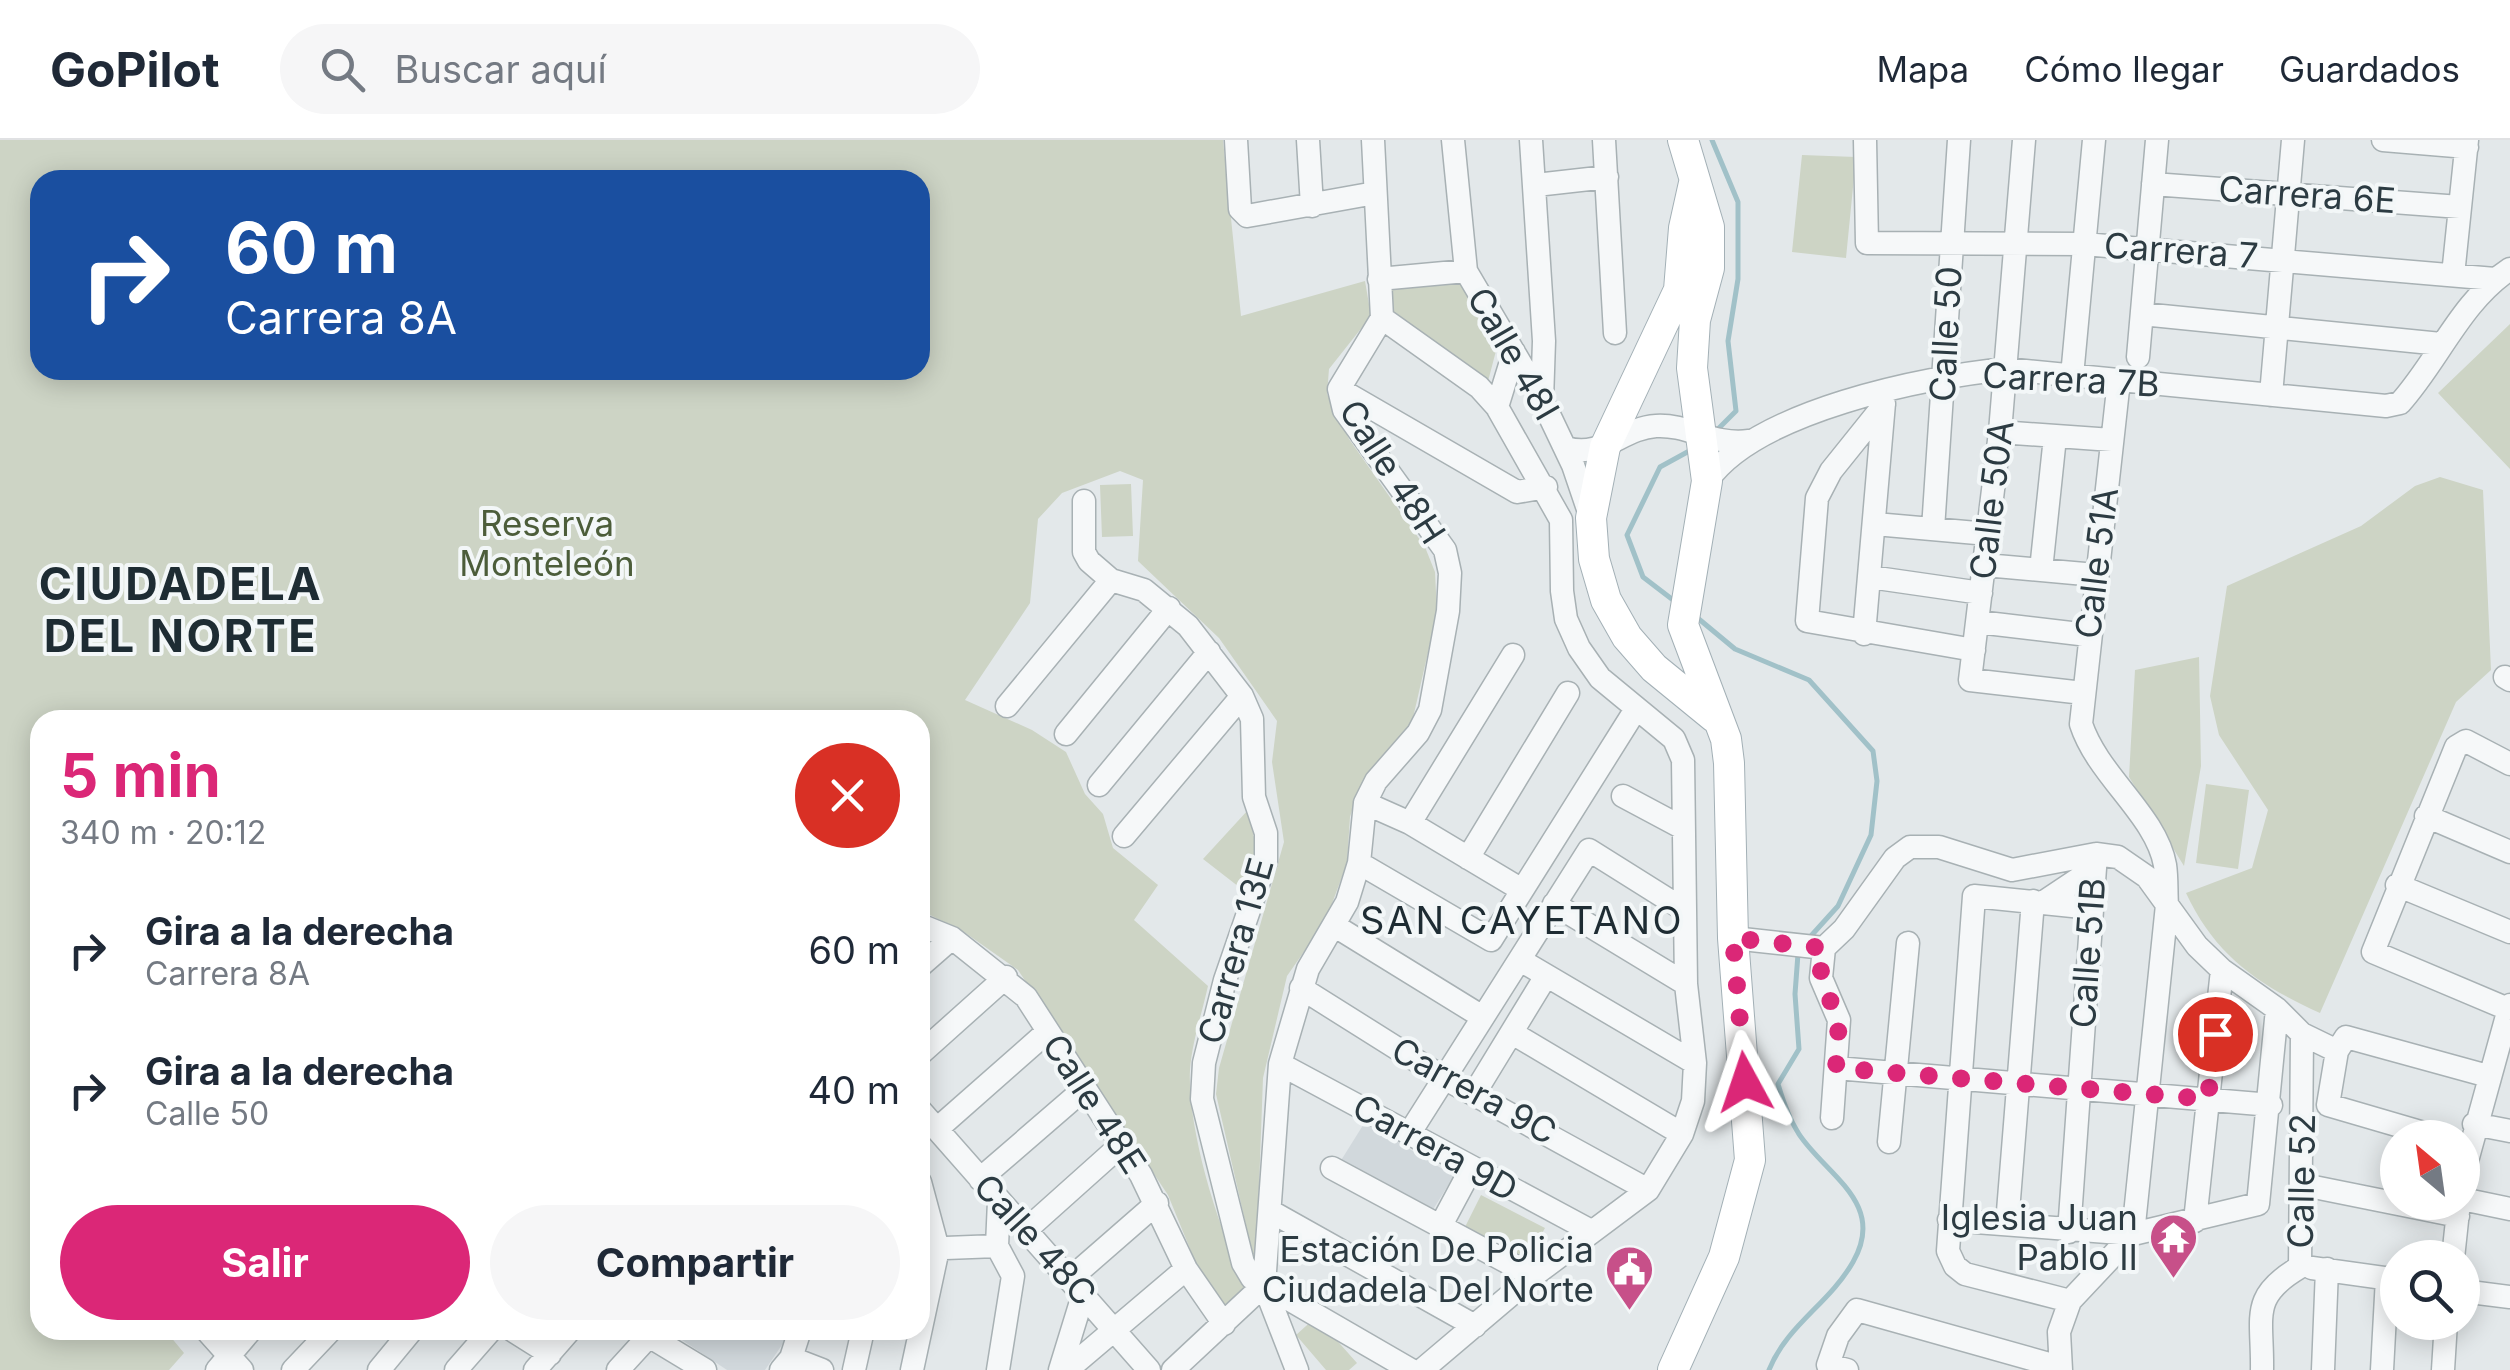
<!DOCTYPE html>
<html lang="es">
<head>
<meta charset="utf-8">
<style>
  body { margin:0; font-family:Inter,sans-serif; background:#f6f6f7; color:#1f2937; height:100vh; display:flex; flex-direction:column; font-size:38px; white-space:nowrap }
  * { box-sizing:border-box; margin:0 }
  p { font-size:32px; color:#747a83 }
  .icon { flex:none; width:55px; height:55px; fill:none; stroke:currentColor; stroke-width:2; stroke-linecap:round; stroke-linejoin:round }
  .map { position:relative; flex:1; overflow:hidden }
  .details { position:absolute; left:30px; top:570px; width:900px; height:630px; display:flex; flex-direction:column; background:#fff; border-radius:30px; box-shadow:0 5px 25px #0003 }
  .details>* { flex:none }
  .top-card { position:absolute; left:30px; top:30px; width:900px; height:210px; border-radius:30px; box-shadow:0 5px 25px #0003; background:#1a4fa0; color:#fff; overflow:hidden }
  .needle { width:65px; rotate:331deg }
  .fabs { position:absolute; left:2380px; top:980px; display:grid; gap:20px }
  .fabs a { display:grid; place-items:center; width:100px; height:100px; border-radius:50%; background:#fff; box-shadow:0 5px 25px #0003; font-size:50px }
  .pin { position:absolute; display:grid; place-items:center; width:85px; height:85px; color:#fff; margin:-42px; border:5px solid #fff; border-radius:50%; box-shadow:0 2px 10px #0007 }
  .me { position:absolute; width:110px; margin:-55px; rotate:355deg; stroke-linejoin:round; filter:drop-shadow(0 0 8px #0008) }
  .turn { display:flex; align-items:center; gap:35px; height:210px; padding:0 30px; font-size:45px }
  .turn .icon { width:130px; height:130px; stroke-width:2.5 }
  .turn b { display:block; font-size:70px; line-height:85px }
  .round { display:grid; place-items:center; flex:none; width:105px; height:105px; border-radius:52px; background:#f6f6f7 }
  .overview { display:flex; align-items:center; justify-content:space-between; height:170px; padding:0 30px }
  h1 { font-size:60px; font-weight:700; line-height:75px; color:#db2777 }
  .button { display:flex; gap:20px; margin-top:auto; padding:20px 30px }
  .button a { flex:1; height:115px; border-radius:60px; background:#db2777; color:#fff; font-size:40px; font-weight:700; line-height:115px; text-align:center }
  .button a+a { background:#f6f6f7; color:#1f2937 }
  ul { padding:0; list-style:none }
  li { display:flex; align-items:center; gap:30px; height:140px; padding:0 30px }
  li div { flex:1 }
  li b { display:block; font-size:38px }
  li em { font-style:normal }
  header { display:flex; align-items:center; gap:60px; box-sizing:border-box; height:140px; padding:0 50px; background:#fff; border-bottom:2px solid #e0e1e3 }
  header strong { font-size:48px }
  nav { display:flex; gap:55px; margin-inline-start:auto; font-size:35px }
  .search { width:700px; height:90px; background:#f6f6f7; display:flex; align-items:center; gap:25px; box-sizing:border-box; padding:0 35px; border-radius:55px; color:#747a83; font-size:38px }
  .map>svg:first-child { display:block }
</style>
</head>
<body>
<header>
<strong>GoPilot</strong>
<div class="search"><svg class="icon" aria-label="search" viewBox="0 0 24 24"><circle cx="10" cy="10" r="6"/><path d="M15 15l6 6"/></svg>Buscar aquí</div>
<nav><a>Mapa</a><a>Cómo llegar</a><a>Guardados</a></nav>
</header>
<div class="map">
<svg width="2510" height="1230" viewBox="0 0 2510 1230">
  <rect width="100%" height="100%" fill="#e3e8ea"/>
  <path fill="#d1d8dc" d="M1365,982L1454,1036L1429,1076L1340,1022Z
    M667,1190H792L765,1230H727Z"/>
  <path fill="#cdd4c5" fill-rule="evenodd" d="M0,0H1223L1241,176L1365,141L1371,176L1329,229L1327,254L1349,299L1425,407L1435,432L1437,473L1410,591L1358,651L1350,677L1347,723L1326,780L1287,836L1263,938L1256,1129L1216,954L1219,928L1284,702L1272,622L1277,581L1219,498L1138,421L1143,340L1120,331L1062,353L1038,379L1030,463L965,560L1032,590L1066,612L1085,654L1103,674L1113,708L1158,745L1134,780L1208,846C1202,873 1192,902 1190,930C1187,989 1220,1098 1249,1149L1225,1170L1195,1121L1168,1055L1018,830L964,792L920,770V580H40V1190H165L184,1213L169,1230H0ZM40,40H920V230H40Z
    M1802,15L1856,17L1846,118L1792,112Z
    M1461,144L1497,207L1486,249L1388,177L1389,149Z
    M2510,184V329L2438,253Z
    M2440,337L2483,350L2491,530L2456,562L2320,873C2258,845 2215,815 2186,753L2252,728L2268,670L2219,595L2210,556L2227,446L2361,386L2415,346Z
    M1131,344L1133,396L1102,397L1100,345Z
    M2199,517L2201,626L2184,726L2129,637L2135,530Z
    M2206,644L2249,650L2238,729L2196,723Z
    M1248,670C1257,700 1258,721 1243,750L1203,719Z
    M1481,1055L1545,1088L1525,1123L1463,1091Z
    M1316,1177L1357,1223L1349,1230H1326L1296,1195Z"/>
  <g fill="none" stroke-linecap="round" stroke-linejoin="round">
    <path stroke="#a1c1c8" stroke-width="5" d="M1712,0L1738,62V139L1728,201L1736,271L1716,291
      M1677,463L1643,437L1627,395L1660,327L1691,310
      M1694,475L1735,509L1809,540L1873,611L1877,641L1871,695L1838,766L1810,797
      M1769,1230C1787,1185 1829,1164 1853,1122C1887,1063 1826,1035 1799,994C1789,979 1783,961 1778,944L1799,909L1795,854L1798,814"/>
    <defs>
      <path id="minor" d="M1236,0L1240,69L1247,76L1375,53
        M1308,0L1312,66
        M1453,0L1466,131L1542,260L1573,325L1590,375
        M1531,0L1544,201L1542,260
        M1604,0L1615,193
        M1865,0L1867,103L2084,104L2495,139
        M2024,0L2000,292L1970,540L2083,553
        M2383,0L2467,7
        M2153,44L2460,67
        M1536,45L1607,37
        M2453,135L2467,0
        M1379,139L1466,131
        M2142,174L2441,204
        M1382,178L1479,247L1497,267L1561,380L1562,451L1566,479L1579,508L1600,538L1674,599L1683,620L1686,844L1695,923L1693,961L1682,994L1648,1050L1533,1136L1422,1230
        M2138,217L2157,0
        M2072,236L2094,0
        M1339,249L1517,352L1546,347
        M2271,255L2293,0
        M1884,265L1831,331L1817,358L1807,481L1974,510
        M1497,267L1514,212
        M2000,292L2112,300
        M1566,308C1602,319 1622,288 1656,286C1689,284 1712,306 1749,301
        M1707,341C1756,271 1924,237 2006,229L2386,266L2400,263C2438,221 2461,161 2510,129
        M1084,361V412L1089,421L1111,440L1144,450L1188,486L1242,556L1252,579L1254,657L1266,693V721L1225,840L1204,923L1202,959L1243,1123L1252,1138L1411,1230
        M1875,384L1988,394
        M1933,389L1959,0
        M1985,425L2096,435
        M2041,430L2055,297
        M1870,437L1981,453
        M1978,482L2088,495
        M1864,494L1884,263
        M2505,537L2510,540
        M1007,566L1111,440
        M1066,594L1169,468
        M1099,645L1209,512
        M1623,656L1683,688
        M1365,663L1410,683L1522,750
        M2426,676L2510,712
        M1410,683L1513,515
        M1124,696L1242,556
        M1468,718L1568,553
        M1359,723L1491,800L1636,569
        M2397,745L2510,792
        M2044,762L2092,730
        M1554,764L1686,844
        M920,785L952,798L1026,857L1141,1035L1186,1129L1224,1184
        M1335,786L1481,876
        M1733,798L1824,808
        M1824,808L1844,789L1895,718L1910,707H1939L2012,730L2096,714L2118,717L2147,737L2197,806L2222,830L2277,869L2302,894L2337,911
        M1824,808L1821,838L1839,880L1832,978
        M1520,820L1695,923
        M920,826L952,798
        M1301,848L1444,938L1648,1050
        M2508,869L2373,812L2456,607L2466,601L2510,624
        M1514,894L1682,994
        M920,914L1006,837
        M1280,924L1591,1091
        M1836,928L2271,965
        M1474,954L1546,836
        M920,970L1149,1230
        M2474,984L2510,991
        M937,989L1047,892
        M1409,994L1589,710L1683,769
        M2441,998L2328,965L2337,911L2346,897L2488,936
        M1889,1002L1908,803
        M1332,1028L1533,1136
        M980,1039L1083,950
        M2462,1039L2510,865
        M2304,1045L2458,1076
        M2462,1059L2510,1069
        M1270,1071L1475,1186
        M1949,1080L2133,1094L2258,1064L2277,869
        M2195,1081L2222,830
        M2007,1084L2033,761
        M1440,1087L1471,1029
        M1026,1090L1121,1005
        M2069,1092L2096,714
        M920,1109L997,1106
        M2453,1118L2459,1062
        M2300,1127L2302,894
        M2312,1128L2398,1140
        M1071,1138L1157,1063
        M2462,1151L2510,1157
        M2070,1161L1965,1134L1955,1126L1948,1111L1974,756L2092,768
        M206,1190L242,1230
        M512,1190L550,1214
        M639,1190L705,1230
        M791,1218L822,1230
        M217,1230L251,1190
        M293,1230L331,1190
        M379,1230L412,1190
        M456,1230L491,1190
        M535,1230L570,1190
        M618,1230L649,1196
        M781,1230L791,1218L800,1190
        M854,1230L863,1190
        M912,1230L938,1109L920,1042
        M998,1230L1013,1136L997,1106L999,1061
        M1060,1230L1084,1152
        M1067,1230L1186,1129
        M1173,1230L1264,1145
        M1297,1230L1264,1145L1280,924L1308,829L1347,762L1359,723L1365,663L1376,641L1418,593L1430,570L1448,471L1450,433L1445,410L1344,270L1339,249L1382,178L1373,0
        M1847,1230L1828,1225L1838,1196L1857,1170L2060,1227
        M2061,1230L2059,1192L2070,1161L2133,1094L2167,765C2166,752 2167,738 2165,725C2156,675 2098,636 2081,584L2119,240
        M2262,1230C2263,1176 2249,1157 2300,1127
        M2323,1230L2327,1129
        M2382,1230L2387,1138
        M2443,1230L2446,1182"/>
      <path id="major" d="M1694,43L1684,88L1679,150L1605,307L1591,378L1594,419L1606,460L1627,497L1654,528L1714,577
        M1673,1230L1724,1117L1750,1020L1733,798L1729,623L1726,599L1683,485L1707,341L1692,228L1695,180L1709,128V87L1683,0"/>
    </defs>
    <use href="#minor" stroke="#a8b1b4" stroke-width="25"/>
    <use href="#major" stroke="#a3b0b6" stroke-width="32"/>
    <use href="#minor" stroke="#f6f8f9" stroke-width="22"/>
    <use href="#major" stroke="#fff" stroke-width="30"/>
  </g>
  <g fill="none" stroke-linecap="round" stroke-linejoin="round">
    <path stroke="#db2777" stroke-width="18" stroke-dasharray="0 32.4" d="M1745,942L1733,798L1824,808L1820,838L1839,880L1836,928L2208,959L2215,894"/>
  </g>
  <defs>
    <symbol id="temple-pin" viewBox="-11 -11 22 30"><path d="M0 17L-7.5 6A9.5 9.5 0 1 1 7.5 6Z" fill="#c75089" stroke="#f3f7f8"/><path d="M0-6L5-2H3V0L6.5 2.5H4V6H1.5V3h-3V6H-4V2.5H-6.5L-3 0V-2H-5Z" fill="#fff"/></symbol>
    <symbol id="civic-pin" viewBox="-11 -11 22 30"><path d="M0 17L-7.5 6A9.5 9.5 0 1 1 7.5 6Z" fill="#c75089" stroke="#f3f7f8"/><path d="M-.6-6.5H3V-4.5H.6V-3L4-1V1h2V6H-6V1h2V-1L-.6-3ZM-1.2 2.5V6h2.4V2.5Z" fill="#fff"/></symbol>
  </defs>
  <g fill-rule="evenodd">
    <use href="#temple-pin" x="2146" y="1070" width="55" height="75"/>
    <use href="#civic-pin" x="1602" y="1102" width="55" height="75"/>
  </g>
  <g text-anchor="middle" stroke-width="8" stroke-linejoin="round" paint-order="stroke">
    <g font-size="35" fill="#2c3b42" stroke="#f3f7f8">
      <text transform="translate(2307 55) rotate(4)" y="12">Carrera 6E</text>
      <text transform="translate(2181 111) rotate(4)" y="12">Carrera 7</text>
      <text transform="translate(1946 194) rotate(-87)" y="12">Calle 50</text>
      <text transform="translate(1513 214) rotate(60)" y="12">Calle 48I</text>
      <text transform="translate(2071 240) rotate(3)" y="12">Carrera 7B</text>
      <text transform="translate(1392 332) rotate(57)" y="12">Calle 48H</text>
      <text transform="translate(1992 360) rotate(-83)" y="12">Calle 50A</text>
      <text transform="translate(2097 423) rotate(-83)" y="12">Calle 51A</text>
      <text transform="translate(1236 811) rotate(-74)" y="12">Carrera 13E</text>
      <text transform="translate(2088 813) rotate(-86)" y="12">Calle 51B</text>
      <text transform="translate(1474 951) rotate(29)" y="12">Carrera 9C</text>
      <text transform="translate(1094 964) rotate(57)" y="12">Calle 48E</text>
      <text transform="translate(1435 1008) rotate(29)" y="12">Carrera 9D</text>
      <text transform="translate(2302 1041) rotate(-89)" y="12">Calle 52</text>
      <text transform="translate(1035 1100) rotate(48)" y="12">Calle 48C</text>
    </g>
    <g font-size="35" fill="#4c5d3a" stroke="#f3f7f8">
      <text x="547" y="396">Reserva<tspan x="547" dy="40">Monteleón</tspan></text>
    </g>
    <g font-size="35" fill="#2c3b42" stroke="#f3f7f8" text-anchor="end">
      <text x="2138" y="1090">Iglesia Juan<tspan x="2138" dy="40">Pablo II</tspan></text>
      <text x="1594" y="1122">Estación De Policia<tspan x="1594" dy="40">Ciudadela Del Norte</tspan></text>
    </g>
    <g font-size="38" letter-spacing="2.5" fill="#1e2c33" stroke="#f3f7f8">
      <text x="1522" y="794">SAN CAYETANO</text>
    </g>
    <g font-size="45" font-weight="bold" letter-spacing="2.5" fill="#1e2c33" stroke="#f3f7f8">
      <text x="181" y="460">CIUDADELA<tspan x="181" dy="52">DEL NORTE</tspan></text>
    </g>
  </g>
</svg>
<div class="fabs">
<a><svg class="needle" viewBox="-14 -14 28 28"><path d="M0-13l5 13h-10z" fill="#e53935"/><path d="M0 13l5-13h-10z" fill="#747a83"/></svg></a>
<a><svg class="icon" aria-label="search" viewBox="0 0 24 24"><circle cx="10" cy="10" r="6"/><path d="M15 15l6 6"/></svg></a>
</div>
<div class="pin" style="left:2215px;top:894px;background:#d93025"><svg class="icon" aria-label="arrive" viewBox="0 0 24 24"><path d="M6 21V4h12l-3 4 3 4H6"/></svg></div>
<svg class="me" style="left:1745px;top:942px" viewBox="-20 -20 40 40"><path d="M0-17L14 15 0 8-14 15z" fill="#db2777" stroke="#fff" stroke-width="4"/></svg>
<div class="top-card">
<div class="turn"><svg class="icon" aria-label="right" viewBox="0 0 24 24"><path d="M7 20v-9h11M14 6l5 5-5 5"/></svg><div><b>60 m</b>Carrera 8A</div></div>
</div>
<section class="details">
<div class="overview"><div><h1>5 min</h1><p>340 m · 20:12</p></div><a class="round" style="background:#d93025;color:#fff"><svg class="icon" aria-label="close" viewBox="0 0 24 24"><path d="M6 6l12 12M18 6L6 18"/></svg></a></div>
<ul>
<li><svg class="icon" aria-label="right" viewBox="0 0 24 24"><path d="M7 20v-9h11M14 6l5 5-5 5"/></svg><div><b>Gira a la derecha</b><p>Carrera 8A</p></div><em>60 m</em></li>
<li><svg class="icon" aria-label="right" viewBox="0 0 24 24"><path d="M7 20v-9h11M14 6l5 5-5 5"/></svg><div><b>Gira a la derecha</b><p>Calle 50</p></div><em>40 m</em></li>
</ul>
<div class="button"><a>Salir</a><a>Compartir</a></div>
</section>
</div>
</body>
</html>
